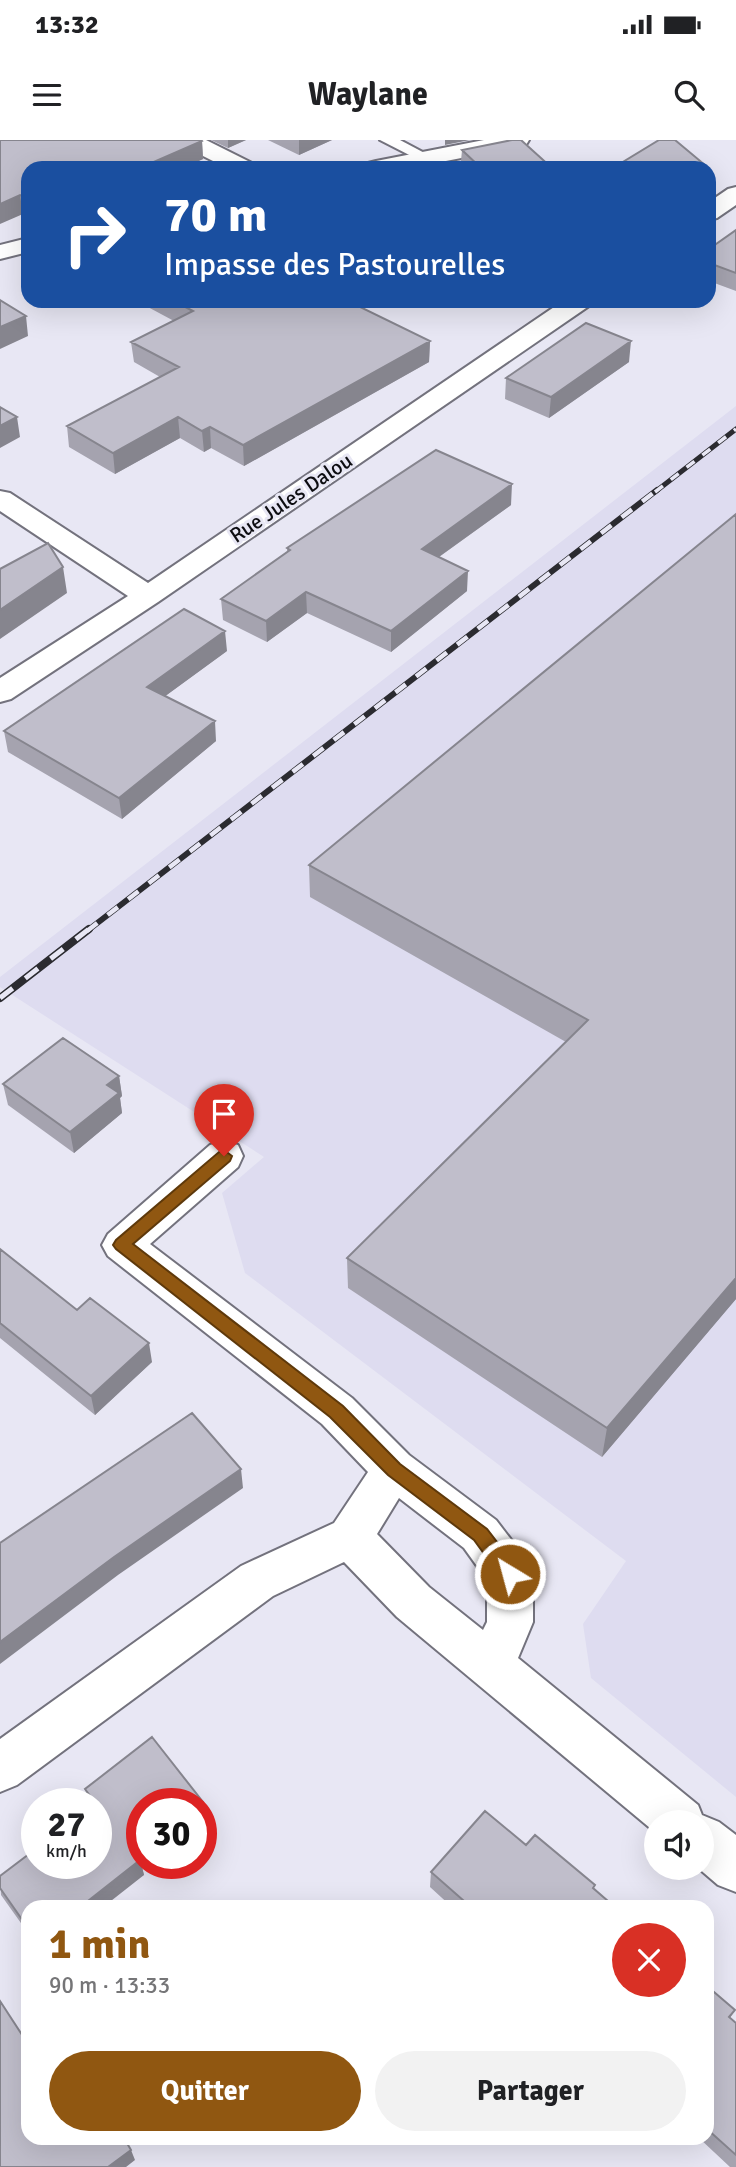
<!DOCTYPE html>
<html lang="fr">
<head>
<meta charset="utf-8">
<style>
  body { margin:0; font-family:Signika,sans-serif; background:#f2f2f2; color:#202124; height:100vh; display:flex; flex-direction:column; font-size:26px; white-space:nowrap }
  * { box-sizing:border-box; margin:0 }
  p { font-size:23px; color:#757577 }
  .icon { flex:none; width:38px; height:38px; fill:none; stroke:currentColor; stroke-width:2; stroke-linecap:round; stroke-linejoin:round }
  .map { position:relative; flex:1; overflow:hidden }
  .panel { position:absolute; left:21px; top:1760px; width:693px; height:245px; display:flex; flex-direction:column; background:#fff; border-radius:21px; box-shadow:0 7px 28px #0002 }
  .panel>* { flex:none }
  .top-card { position:absolute; left:21px; top:21px; width:695px; height:147px; border-radius:21px; box-shadow:0 7px 28px #0002; background:#1a4fa0; color:#fff; overflow:hidden }
  .controls { position:absolute; left:644px; top:1670px; display:grid; gap:14px }
  .controls a { display:grid; place-items:center; width:70px; height:70px; border-radius:50%; background:#fff; box-shadow:0 7px 28px #0002; font-size:35px }
  .speed { position:absolute; left:21px; top:1648px; display:flex; gap:14px; font-size:35px; font-weight:700; text-align:center }
  .speed>* { display:grid; place-content:center; width:91px; height:91px; border-radius:50%; background:#fff; box-shadow:0 7px 28px #0002; line-height:1 }
  .speed small { font-size:18px; font-weight:400 }
  .speed .limit { border:10px solid #d22; background:#fff; color:#111 }
  .pin { position:absolute; display:grid; place-items:center; width:60px; height:60px; color:#fff; margin:-72px -30px; border-radius:50% 50% 50% 0; rotate:-45deg; box-shadow:0 0 7px #0007 }
  .pin .icon { rotate:45deg }
  .me { position:absolute; width:77px; margin:-38px; rotate:323deg; stroke-linejoin:round; filter:drop-shadow(0 0 5px #0008) }
  .turn { display:flex; align-items:center; gap:24px; height:147px; padding:0 28px; font-size:32px }
  .turn .icon { width:91px; height:91px; stroke-width:2.5 }
  .turn b { display:block; font-size:49px; line-height:60px }
  .round { display:grid; place-items:center; flex:none; width:74px; height:74px; border-radius:37px; background:#f2f2f2 }
  .summary { display:flex; align-items:center; justify-content:space-between; height:119px; padding:0 28px }
  h1 { font-size:42px; font-weight:700; line-height:52px; color:#905711 }
  .button { display:flex; gap:14px; margin-top:auto; padding:14px 28px }
  .button a { flex:1; height:80px; border-radius:42px; background:#905711; color:#fff; font-size:28px; font-weight:700; line-height:80px; text-align:center }
  .button a+a { background:#f2f2f2; color:#202124 }
  .status { display:flex; justify-content:space-between; align-items:center; height:49px; padding:0 35px; background:#fff; direction:ltr }
  .status svg { height:19px; fill:currentColor }
  header { display:flex; justify-content:space-between; align-items:center; height:91px; padding:0 28px; background:#fff; font-size:32px; font-weight:700 }
  .map>svg:first-child { display:block }
</style>
</head>
<body>
<div class="status"><b>13:32</b><svg viewBox="0 0 49 12"><path d="M0 12V9h3v3zM5 12V6h3v6zM10 12V3h3v9zM15 12V0h3v12zM26 1h20v11H26zM47 4h2v5h-2z"/></svg></div>
<header><svg class="icon" aria-label="menu" viewBox="0 0 24 24"><path d="M4 6h16M4 12h16M4 18h16"/></svg>Waylane<svg class="icon" aria-label="search" viewBox="0 0 24 24"><circle cx="10" cy="10" r="6"/><path d="M15 15l6 6"/></svg></header>
<div class="map">
<svg width="736" height="2027" viewBox="0 0 736 2027">
  <rect width="100%" height="100%" fill="#e8e7f4"/>
  <path fill="#dedcf0" d="M736,266V1657L591,1538L583,1484L626,1421L245,1133L222,1053L264,1017L0,847V837Z"/>
  <g fill="none" stroke-linecap="round" stroke-linejoin="round">
    <defs>
      <path id="lane" d="M380,0H400L434,18L431,21H421Z"/>
      <path id="street" d="M178,0H206L252,23L255,28H227L181,5Z
        M484,0H529L526,5L518,7L410,28H365L368,23L376,21Z
        M736,47V65L717,78L709,80V62L728,49Z
        M28,98V112L0,119V105Z
        M563,161H592L589,166L158,462L11,559L0,562V538L128,456L0,371V351L10,353L148,443Z
        M224,1001L238,1005L243,1016L238,1027L150,1104L352,1258L409,1315L496,1380L526,1419L533,1434V1482L518,1518L698,1665L702,1675L719,1682L736,1695V1752L718,1745L697,1727H702V1682H656V1693L397,1477L344,1422L273,1456L17,1645L0,1652V1599L241,1426L334,1383L368,1332L322,1284L108,1116L102,1105L108,1094L210,1005ZM399,1358L464,1408L487,1440V1482L483,1490L429,1447L377,1394Z"/>
    </defs>
    <use href="#lane" stroke="#73727d" stroke-width="4"/>
    <use href="#street" stroke="#73727d" stroke-width="4"/>
    <use href="#lane" fill="#fff" fill-rule="evenodd"/>
    <use href="#street" fill="#fff" fill-rule="evenodd"/>
    <defs>
      <path id="rail-far2" d="M655,352L736,289"/>
      <path id="rail-far1" d="M87,791L657,350"/>
      <path id="rail" d="M0,858L89,789"/>
    </defs>
    <use href="#rail-far2" stroke="#2b2b30" stroke-width="5"/>
    <use href="#rail-far1" stroke="#2b2b30" stroke-width="6"/>
    <use href="#rail" stroke="#2b2b30" stroke-width="8"/>
    <use href="#rail-far2" stroke="#e8e7f4" stroke-width="3.5" stroke-dasharray="10" stroke-linecap="butt"/>
    <use href="#rail-far1" stroke="#e8e7f4" stroke-width="4.5" stroke-dasharray="13" stroke-linecap="butt"/>
    <use href="#rail" stroke="#e8e7f4" stroke-width="5" stroke-dasharray="16" stroke-linecap="butt"/>
  </g>
  <path fill="#a5a3af" d="M0,0L202,1L203,19L183,28H28V77L23,74Z
    M211,0H246L228,8Z
    M268,0H332L299,15Z
    M462,10L552,28H469L461,21Z
    M736,90V151L709,141V109Z
    M146,161H348L430,201L429,222L244,326L211,308L204,312L180,298L115,334L69,307L67,286L160,237L134,222L131,202L174,181L146,166Z
    M629,222L549,278L505,259L506,238Z
    M511,365L439,417L467,451L391,512L307,473L267,502L223,480L221,459L287,412V408Z
    M736,374V1159L602,1317L348,1148L347,1118L566,902L310,757L309,725Z
    M227,511L165,556L216,601L122,679L8,612L4,591Z
    M119,936L122,956L120,958L122,973L74,1013L8,965L3,944Z
    M0,1109L77,1170L152,1222L95,1275L0,1198Z
    M85,1649L203,1662L206,1678L201,1681V1664L142,1727L144,1735L28,1768V1793L1,1755L0,1736L96,1664H90Z
    M526,1705L594,1749L616,1768H453L430,1747L431,1732Z
    M707,1846L735,1870L730,1878L736,1883V2027H730L699,1998H707Z"/>
  <path fill="#86858e" d="M228,0H246L228,8Z
    M299,0H332L299,15Z
    M445,0H470L445,5Z
    M202,1L203,19L183,28H140Z
    M20,55L23,74L0,84V64Z
    M26,176L28,196L0,209V187Z
    M430,201L429,222L244,326L243,305Z
    M631,201L629,222L549,278L551,257Z
    M17,277L20,297L0,308V286Z
    M178,277L180,298L115,334L113,313Z
    M210,287L211,308L204,312L202,291Z
    M512,344L511,365L422,429V409Z
    M63,427L67,453L0,499V470Z
    M468,431L467,451L391,512V491Z
    M306,452L307,473L267,502L266,481Z
    M225,491L227,511L149,568L147,547Z
    M215,581L216,601L122,679L119,658Z
    M119,936L122,956L120,958L122,973L74,1013L70,992L107,945Z
    M736,1138V1159L602,1317L607,1288Z
    M149,1203L152,1222L95,1275L91,1256Z
    M241,1329L243,1348L118,1435L0,1524V1502L114,1417Z
    M203,1662L206,1678L201,1681V1664H200Z
    M142,1709V1724H147L142,1727L144,1735L102,1768H79Z
    M131,2010L135,2020L126,2027H108Z"/>
  <path fill="#c0becb" stroke="#86858e" stroke-width="2" d="M0,0H201L202,1L140,28H28V59L20,55L0,64Z
    M512,0H521L552,28H481L462,10Z
    M659,0H675L705,25L700,28H613Z
    M736,90V133L709,123V109Z
    M0,160L26,176L0,187Z
    M174,161H348L430,201L243,305L210,287L202,291L178,277L113,313L67,286L179,227L131,202L193,171Z
    M586,183L631,201L551,257L506,238Z
    M0,267L17,277L0,286Z
    M436,310L512,344L422,409L468,431L391,491L306,452L266,481L221,459L290,410L287,408Z
    M736,374V1138L607,1288L347,1118L588,880L309,725Z
    M48,403L63,427L0,470V429Z
    M184,469L225,491L147,547L215,581L119,658L4,591Z
    M63,898L119,936L107,945L119,953L70,992L3,944Z
    M0,1109L77,1170L90,1158L149,1203L91,1256L0,1183Z
    M192,1273L241,1329L114,1417L0,1502V1403Z
    M152,1597L203,1662L200,1664H142V1709L135,1715L140,1720L79,1768H28V1788L0,1748V1736L37,1708V1724H96V1664H95H96L85,1649Z
    M485,1671L526,1705L535,1695L595,1745L593,1748L616,1768H472L431,1732Z
    M707,1846L735,1870L729,1877L736,1883V2015L707,1989Z
    M0,1861L28,1904V1998H124L131,2010L108,2027H0Z"/>
  <path fill="#905711" stroke="#5e390b" stroke-width="2" d="M224,1010L232,1016L230,1021L133,1104L343,1266L400,1324L487,1389L517,1428L519,1434L517,1440L510,1442L503,1440L474,1400L388,1335L330,1277L116,1109L113,1105L116,1100L219,1012Z"/>
  <g text-anchor="middle" stroke-width="6" stroke-linejoin="round" paint-order="stroke">
    <g font-size="21" fill="#0d0d11" stroke="#e8e7f4">
      <text transform="translate(291 358) rotate(-34)" y="7">Rue Jules Dalou</text>
    </g>
  </g>
</svg>
<div class="controls">
<a><svg class="icon" aria-label="sound" viewBox="0 0 24 24"><path d="M4 9h4l5-4v14l-5-4H4zM17 9q2 3 0 6"/></svg></a>
</div>
<div class="speed"><div>27<small>km/h</small></div><div class="limit">30</div></div>
<div class="pin" style="left:224px;top:1016px;background:#d93025"><svg class="icon" aria-label="arrive" viewBox="0 0 24 24"><path d="M6 21V4h12l-3 4 3 4H6"/></svg></div>
<svg class="me" style="left:510px;top:1434px" viewBox="-20 -20 40 40"><circle r="17" fill="#905711" stroke="#fff" stroke-width="3"/><path d="M0-11L8 9 0 5-8 9z" fill="#fff"/></svg>
<div class="top-card">
<div class="turn"><svg class="icon" aria-label="right" viewBox="0 0 24 24"><path d="M7 20v-9h11M14 6l5 5-5 5"/></svg><div><b>70 m</b>Impasse des Pastourelles</div></div>
</div>
<section class="panel">
<div class="summary"><div><h1>1 min</h1><p>90 m · 13:33</p></div><a class="round" style="background:#d93025;color:#fff"><svg class="icon" aria-label="close" viewBox="0 0 24 24"><path d="M6 6l12 12M18 6L6 18"/></svg></a></div>
<div class="button"><a>Quitter</a><a>Partager</a></div>
</section>
</div>
</body>
</html>
